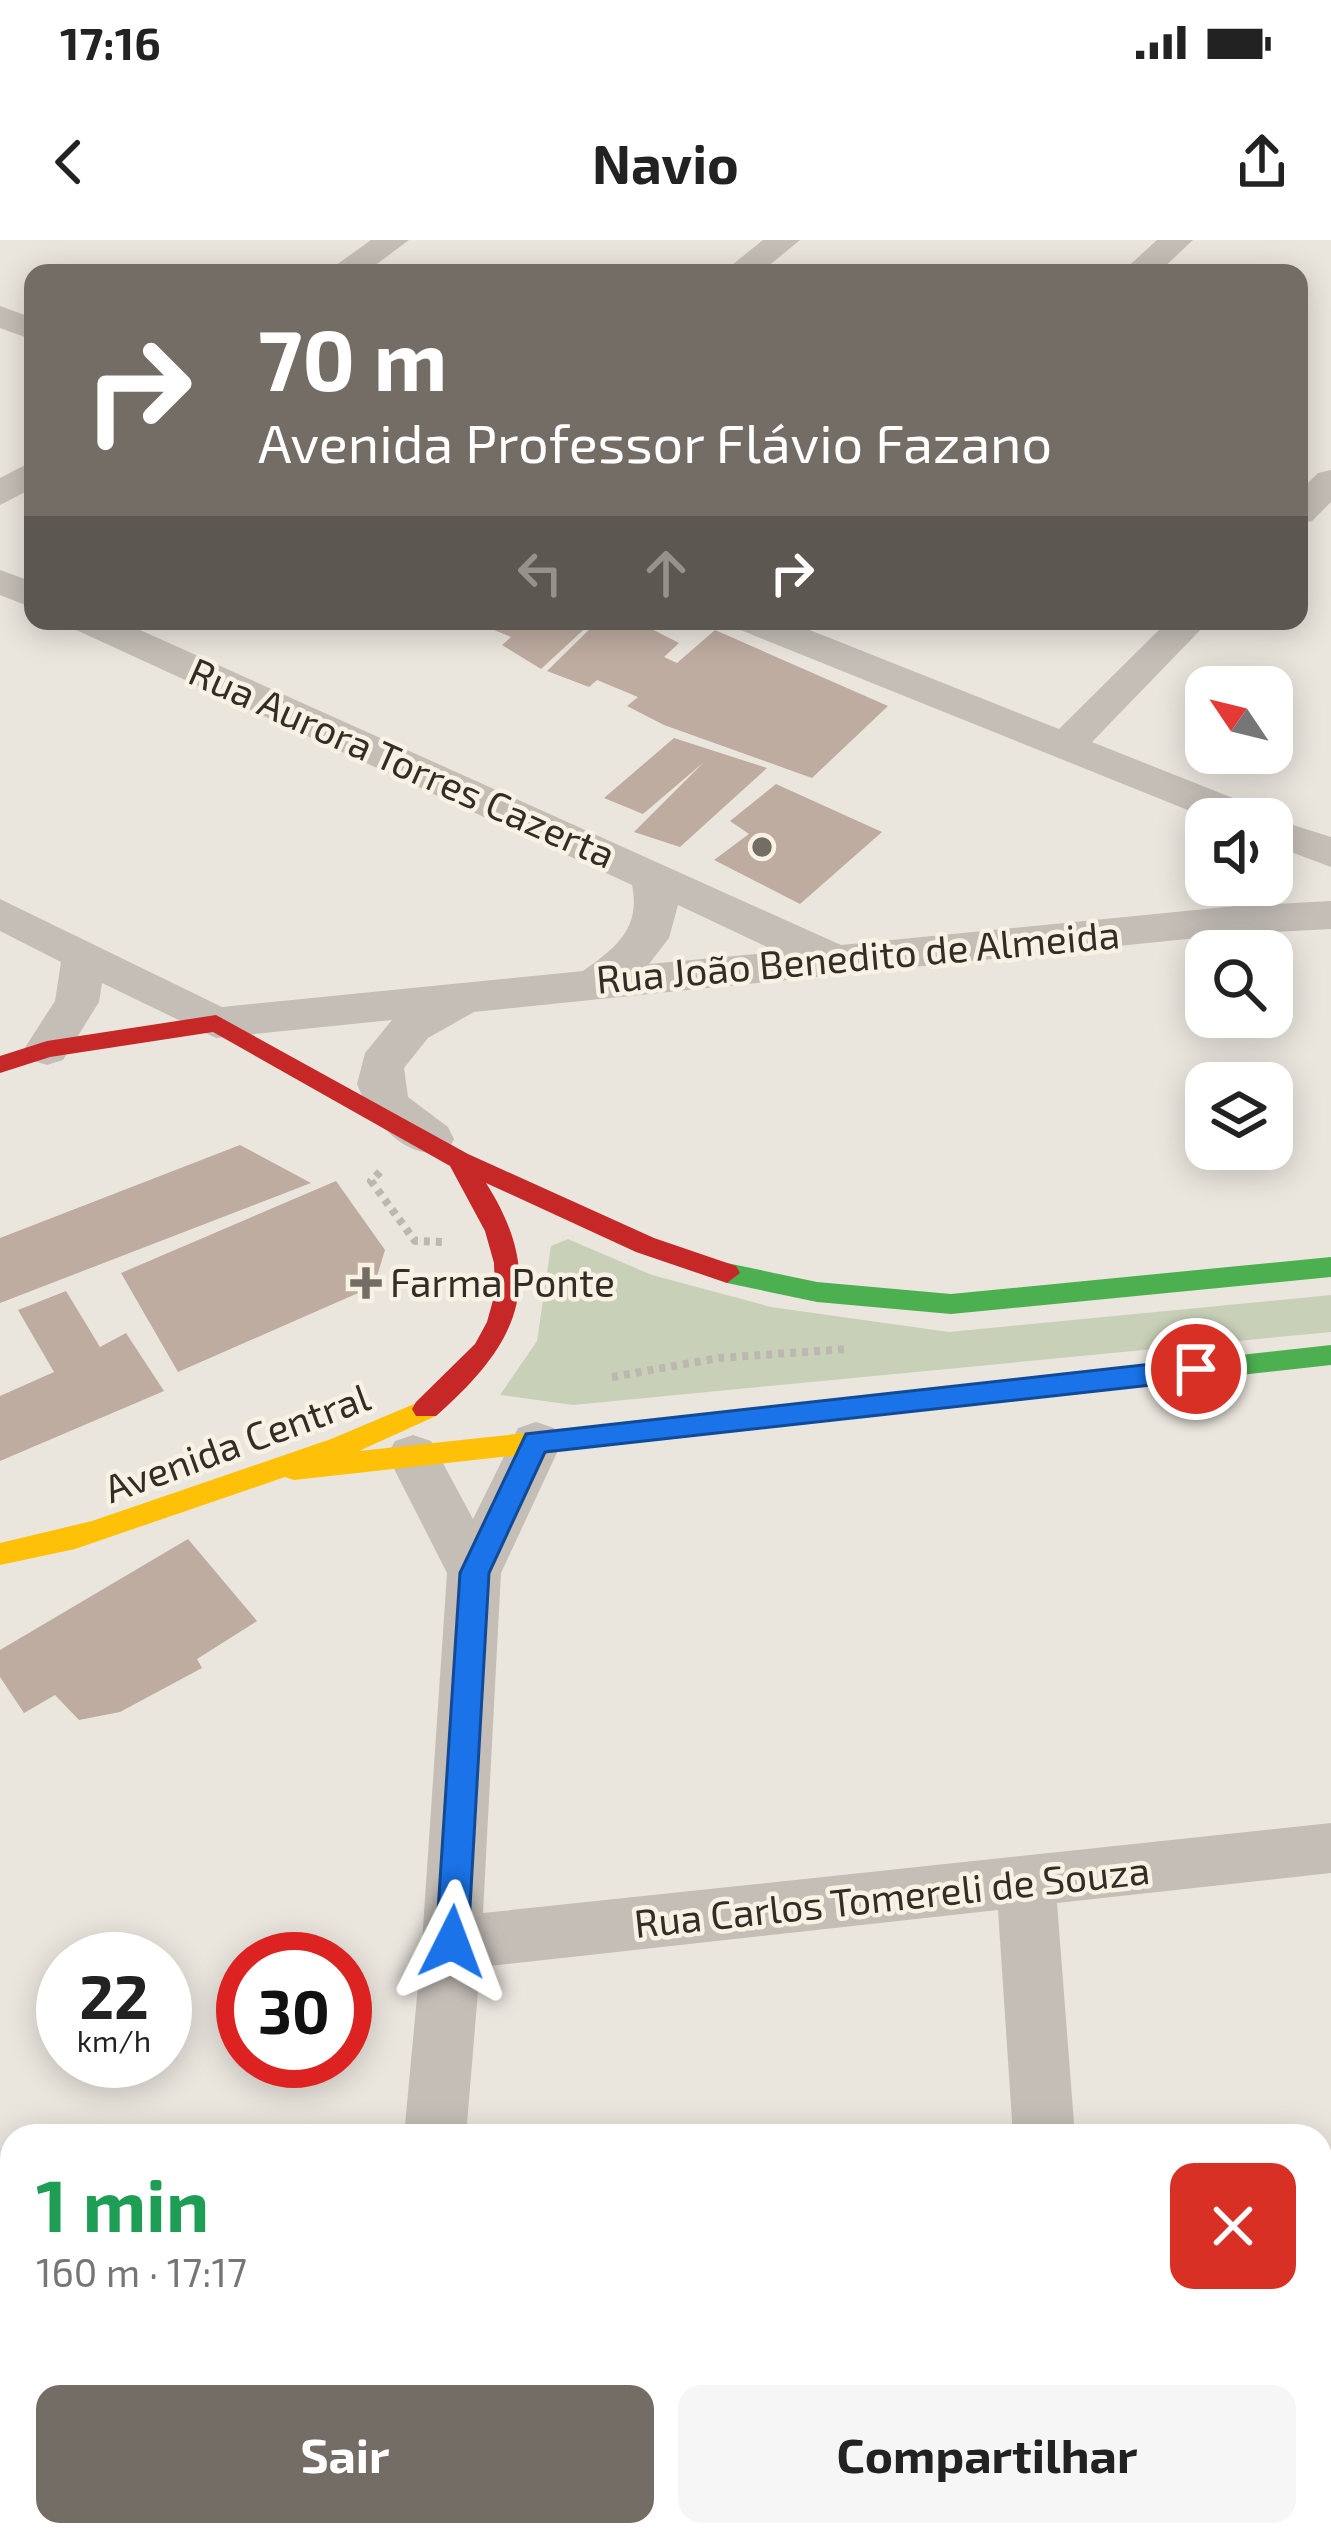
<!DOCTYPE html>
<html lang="pt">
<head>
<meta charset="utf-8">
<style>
  body { margin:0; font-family:"Exo 2","Noto Sans KR",sans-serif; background:#f6f6f6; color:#222; height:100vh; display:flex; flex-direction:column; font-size:45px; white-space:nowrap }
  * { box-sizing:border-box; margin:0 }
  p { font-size:39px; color:#767676 }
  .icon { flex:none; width:66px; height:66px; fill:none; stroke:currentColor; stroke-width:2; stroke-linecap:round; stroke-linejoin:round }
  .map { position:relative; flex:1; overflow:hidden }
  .details { position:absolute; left:0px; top:1884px; width:1332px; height:423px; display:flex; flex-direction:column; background:#fff; border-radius:36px 36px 0 0; box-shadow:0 6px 30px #0003 }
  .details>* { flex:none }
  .hud { position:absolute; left:24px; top:24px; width:1284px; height:366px; border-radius:24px; box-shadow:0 6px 30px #0003; background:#746d66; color:#fff; overflow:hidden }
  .needle { width:78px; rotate:305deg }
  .controls { position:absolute; left:1185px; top:426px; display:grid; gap:24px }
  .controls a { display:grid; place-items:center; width:108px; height:108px; border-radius:24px; background:#fff; box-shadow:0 6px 30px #0003; font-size:60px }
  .speed { position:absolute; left:36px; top:1692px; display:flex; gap:24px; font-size:60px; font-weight:700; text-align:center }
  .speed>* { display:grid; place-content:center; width:156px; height:156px; border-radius:50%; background:#fff; box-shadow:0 6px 30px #0003; line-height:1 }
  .speed small { font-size:30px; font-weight:400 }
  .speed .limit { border:18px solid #d22; background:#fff; color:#111 }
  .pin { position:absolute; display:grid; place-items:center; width:102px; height:102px; color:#fff; margin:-51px; border:6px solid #fff; border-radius:50%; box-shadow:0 3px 12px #0007 }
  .me { position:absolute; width:132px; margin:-66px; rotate:3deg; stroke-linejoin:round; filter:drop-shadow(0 0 9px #0008) }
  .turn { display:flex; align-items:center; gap:42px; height:252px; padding:0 36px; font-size:54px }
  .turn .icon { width:156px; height:156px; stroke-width:2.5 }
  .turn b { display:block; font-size:84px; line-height:102px }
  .lanes { display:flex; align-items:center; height:114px; padding:0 36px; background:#0003; justify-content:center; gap:60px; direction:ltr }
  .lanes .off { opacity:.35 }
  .round { display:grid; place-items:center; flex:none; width:126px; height:126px; border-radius:24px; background:#f6f6f6 }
  .head { display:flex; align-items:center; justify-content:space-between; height:204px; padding:0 36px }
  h1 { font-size:72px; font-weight:700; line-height:90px; color:#1e9e55 }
  .primary-button { display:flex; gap:24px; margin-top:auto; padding:24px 36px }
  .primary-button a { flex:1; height:138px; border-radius:24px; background:#746d66; color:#fff; font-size:48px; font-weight:700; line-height:138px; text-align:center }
  .primary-button a+a { background:#f6f6f6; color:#222 }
  .status { display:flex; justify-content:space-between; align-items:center; height:84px; padding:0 60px; background:#fff; direction:ltr }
  .status svg { height:33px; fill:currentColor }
  header { display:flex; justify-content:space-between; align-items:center; height:156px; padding:0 36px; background:#fff; font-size:54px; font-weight:700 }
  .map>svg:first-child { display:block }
</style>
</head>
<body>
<div class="status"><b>17:16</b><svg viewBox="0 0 49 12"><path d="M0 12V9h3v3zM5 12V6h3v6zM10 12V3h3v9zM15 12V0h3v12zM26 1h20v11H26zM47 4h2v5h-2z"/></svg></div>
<header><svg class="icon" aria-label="back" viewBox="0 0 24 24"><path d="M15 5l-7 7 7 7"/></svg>Navio<svg class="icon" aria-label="share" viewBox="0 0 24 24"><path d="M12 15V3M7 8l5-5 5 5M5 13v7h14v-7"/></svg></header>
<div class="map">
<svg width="1331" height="2306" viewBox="0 0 1331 2306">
  <rect width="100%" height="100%" fill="#eae6de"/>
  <path fill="#c8d1b8" d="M568,999L652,1035L771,1067L949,1092L1331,1055V1092L573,1165L500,1155L537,1101L551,1006Z"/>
  <path fill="#beaca0" d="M472,381H593L541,429L502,405L511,397Z
    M598,381H636L679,403L664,417L677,423L715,390L888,466L812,538L664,485L627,466L638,457L597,440L589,447L547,431Z
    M674,498L767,528L680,607L634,592L704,522L643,574L604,558Z
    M776,544L882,592L800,664L714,620L749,594L730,581Z
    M240,905L311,943L0,1063V998Z
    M336,941L385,1010L374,1046L178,1132L121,1033Z
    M66,1051L100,1107L126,1093L164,1151L0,1221V1156L54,1132L18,1070Z
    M188,1299L257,1381L197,1419L202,1428L120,1472L79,1480L55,1455L24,1473L0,1437V1410Z"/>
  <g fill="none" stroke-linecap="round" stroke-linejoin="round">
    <path stroke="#bcb7b0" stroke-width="8" stroke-dasharray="6 6" stroke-linecap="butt" d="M380,932L371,941L415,1001L445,1002
      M612,1137L719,1118L847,1109"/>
    <path fill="#c4beb7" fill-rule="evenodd" d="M371,0H409L365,33H325Z
      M763,0H800L760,33H722Z
      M1157,0H1193L1158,33H1121Z
      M0,66L33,78V100L0,88Z
      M33,221V248L0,265V238Z
      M1331,230V262L1312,281L1299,284V252L1318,233Z
      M0,330L33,342V368L0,355Z
      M69,381H120L841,705L1236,666L1331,661V689L1236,694L474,772L428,798L404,828L408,857L448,887L454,899L448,911C406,923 371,880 357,844L365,813L392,780L216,798L102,743L99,762L63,820L47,825L31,820L24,809L55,761L61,722L0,691V659L222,767L583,731C616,708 641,688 632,645L74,389ZM678,665L778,712L649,724L669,698Z
      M733,381H787L1059,489L1168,381H1209L1092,502L1263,570L1268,577L1331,597V627L1272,605V579H1210L738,389Z
      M536,1182L554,1188L562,1202L501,1333L483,1673L1331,1583V1633L1057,1663L1075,1896H1013L998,1670L480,1727L466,1896H404L422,1703L447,1333L387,1215L395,1201L413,1195L431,1201L473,1279L518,1188Z
      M364,2295H434L433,2306H363Z
      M1037,2295H1107L1108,2306H1038Z"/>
    <path fill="#4caf50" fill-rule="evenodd" d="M1331,1017V1037L951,1074L817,1062L727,1043L714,1033L727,1023L817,1042L951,1054Z
      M1331,1105V1125L1042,1157L1032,1154L1029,1147L1032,1140L1042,1137Z"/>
    <path fill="#ffc107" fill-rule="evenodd" d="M1042,1137L1052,1140L1055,1147L1052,1154L1042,1157L294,1240L285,1237L75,1309L0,1325V1303L92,1281L331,1199L426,1159L436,1162L440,1169L436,1176L359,1211Z"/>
    <path fill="#c62828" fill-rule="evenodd" d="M216,775L468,914L654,998L736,1026L740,1033L727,1043L636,1012L486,943C549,1042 517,1105 436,1176H416L412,1169L416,1162L475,1104L487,1082L495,1053L494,1023L485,991L450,926L213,792L50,817L0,833V816L47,801Z"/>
  </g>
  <path fill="#1a73e8" stroke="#114b97" stroke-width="3" d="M1196,1119L1210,1129L1196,1140L545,1212L489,1333L468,1702L463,1713L452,1717L441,1713L436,1702L460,1333L526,1194Z"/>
  <g fill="#746d66" stroke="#f8f2e4" stroke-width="4.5">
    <circle cx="762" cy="607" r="12"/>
    <path d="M360 1025h12v12h12v12h-12v12h-12v-12h-12v-12h12z"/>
  </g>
  <g text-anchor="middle" stroke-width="9" stroke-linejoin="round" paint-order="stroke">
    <g font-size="39" fill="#342c26" stroke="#f8f2e4">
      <text transform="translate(402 523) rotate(24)" y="14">Rua Aurora Torres Cazerta</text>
      <text transform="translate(858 717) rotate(-5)" y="14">Rua João Benedito de Almeida</text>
      <text transform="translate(237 1203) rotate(-20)" y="14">Avenida Central</text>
      <text transform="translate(892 1657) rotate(-6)" y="14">Rua Carlos Tomereli de Souza</text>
    </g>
    <g font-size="39" fill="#342c26" stroke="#f8f2e4" text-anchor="start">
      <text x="786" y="621">ㅤ</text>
      <text x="390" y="1057">Farma Ponte</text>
    </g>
  </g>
</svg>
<div class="controls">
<a><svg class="needle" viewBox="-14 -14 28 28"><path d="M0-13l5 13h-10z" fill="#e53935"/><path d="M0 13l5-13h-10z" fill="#767676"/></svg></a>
<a><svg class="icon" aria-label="sound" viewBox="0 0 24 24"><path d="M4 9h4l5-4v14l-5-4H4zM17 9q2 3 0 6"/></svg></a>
<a><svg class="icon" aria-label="search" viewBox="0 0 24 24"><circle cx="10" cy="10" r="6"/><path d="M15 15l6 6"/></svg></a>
<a><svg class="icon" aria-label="layers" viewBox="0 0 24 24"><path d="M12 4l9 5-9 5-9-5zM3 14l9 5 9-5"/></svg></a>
</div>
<div class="speed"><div>22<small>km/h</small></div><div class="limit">30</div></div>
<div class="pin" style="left:1196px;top:1129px;background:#d93025"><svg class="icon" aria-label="arrive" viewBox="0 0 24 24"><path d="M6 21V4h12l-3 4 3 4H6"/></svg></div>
<svg class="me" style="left:452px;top:1702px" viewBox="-20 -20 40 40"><path d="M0-17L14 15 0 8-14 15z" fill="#1a73e8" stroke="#fff" stroke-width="4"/></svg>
<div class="hud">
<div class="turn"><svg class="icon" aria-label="right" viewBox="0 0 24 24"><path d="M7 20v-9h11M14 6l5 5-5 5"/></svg><div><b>70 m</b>Avenida Professor Flávio Fazano</div></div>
<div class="lanes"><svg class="icon off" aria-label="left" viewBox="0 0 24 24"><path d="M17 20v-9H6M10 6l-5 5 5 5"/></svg><svg class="icon off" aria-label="ahead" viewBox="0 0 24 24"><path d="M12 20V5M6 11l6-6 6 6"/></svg><svg class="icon" aria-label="right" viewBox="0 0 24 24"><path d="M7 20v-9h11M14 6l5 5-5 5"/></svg></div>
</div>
<section class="details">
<div class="head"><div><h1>1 min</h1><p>160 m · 17:17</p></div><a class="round" style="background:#d93025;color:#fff"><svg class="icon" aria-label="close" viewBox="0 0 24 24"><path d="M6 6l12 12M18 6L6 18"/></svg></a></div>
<div class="primary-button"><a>Sair</a><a>Compartilhar</a></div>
</section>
</div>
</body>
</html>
